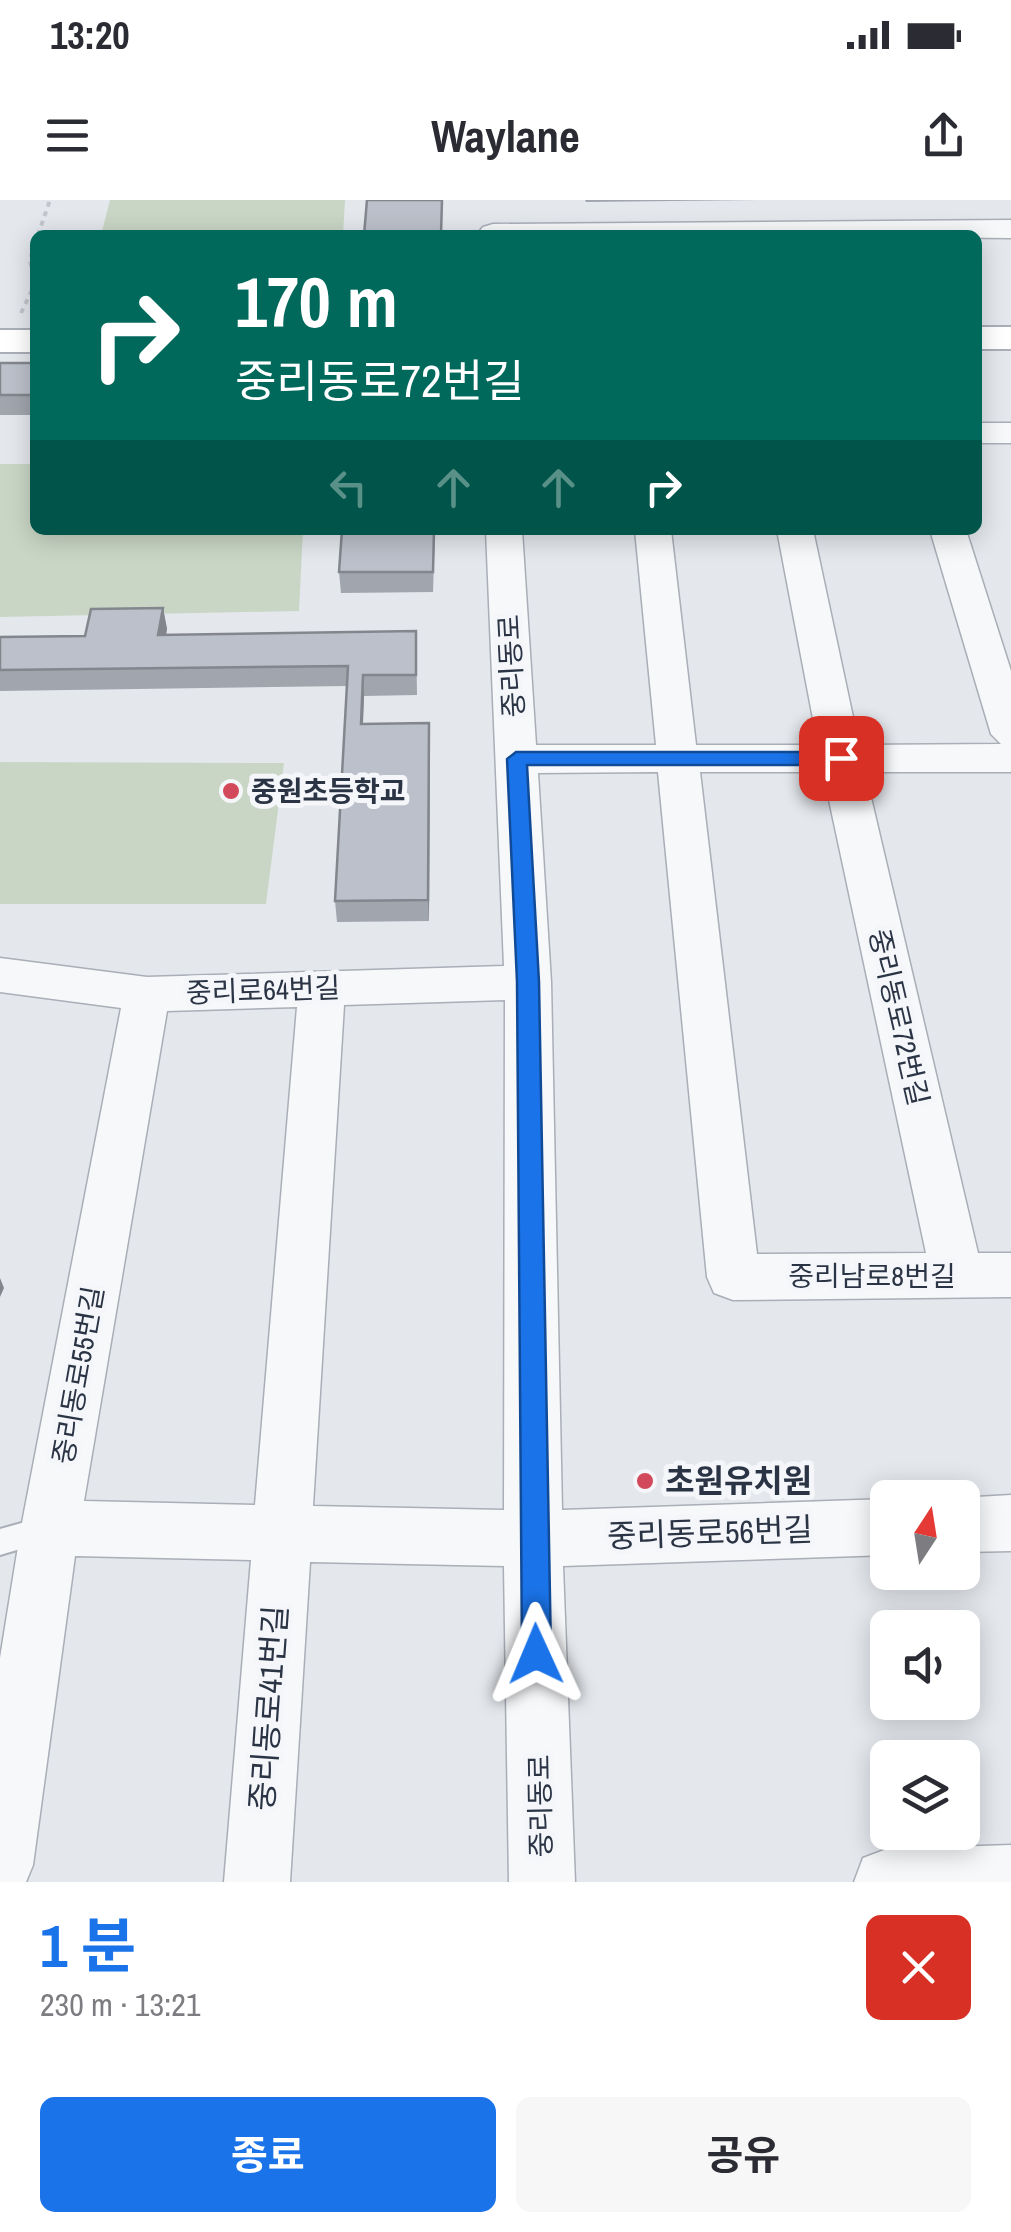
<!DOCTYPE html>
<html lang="ko">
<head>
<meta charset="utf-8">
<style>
  body { margin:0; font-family:"Archivo Narrow","Noto Sans KR",sans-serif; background:#f7f7f7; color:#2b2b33; height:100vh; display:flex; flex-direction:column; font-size:38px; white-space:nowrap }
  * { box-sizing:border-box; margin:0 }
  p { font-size:32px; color:#7c7c81 }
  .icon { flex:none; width:55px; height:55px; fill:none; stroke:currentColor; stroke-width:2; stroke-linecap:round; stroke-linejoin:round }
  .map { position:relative; height:1682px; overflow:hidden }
  .details { display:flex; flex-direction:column; background:#fff; flex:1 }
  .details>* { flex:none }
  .top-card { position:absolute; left:30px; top:30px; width:952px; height:305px; border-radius:15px; box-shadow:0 5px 25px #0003; background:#00695c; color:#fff; overflow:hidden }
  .needle { width:65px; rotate:12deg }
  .fabs { position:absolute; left:870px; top:1280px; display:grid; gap:20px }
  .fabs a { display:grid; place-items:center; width:110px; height:110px; border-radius:15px; background:#fff; box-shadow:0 5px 25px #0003; font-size:50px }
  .pin { position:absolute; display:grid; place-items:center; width:85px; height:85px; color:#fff; margin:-42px; border-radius:20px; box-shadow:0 5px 15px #0006 }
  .me { position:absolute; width:110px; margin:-55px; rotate:359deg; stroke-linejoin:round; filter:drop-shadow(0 0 8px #0008) }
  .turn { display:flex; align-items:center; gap:35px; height:210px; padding:0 40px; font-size:45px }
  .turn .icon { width:130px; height:130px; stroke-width:2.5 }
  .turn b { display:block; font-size:70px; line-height:85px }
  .lanes { display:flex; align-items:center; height:95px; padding:0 40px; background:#0003; justify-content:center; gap:50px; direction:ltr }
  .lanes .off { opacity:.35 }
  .round { display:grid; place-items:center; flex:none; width:105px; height:105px; border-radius:15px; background:#f7f7f7 }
  .overview { display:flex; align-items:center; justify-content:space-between; height:170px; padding:0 40px }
  h1 { font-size:60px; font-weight:700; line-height:75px; color:#1a73e8 }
  .cta { display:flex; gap:20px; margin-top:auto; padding:20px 40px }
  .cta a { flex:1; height:115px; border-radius:15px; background:#1a73e8; color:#fff; font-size:40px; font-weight:700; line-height:115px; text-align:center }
  .cta a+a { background:#f7f7f7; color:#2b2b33 }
  .status { display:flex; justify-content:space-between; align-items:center; height:70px; padding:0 50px; background:#fff; direction:ltr }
  .status svg { height:28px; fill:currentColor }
  header { display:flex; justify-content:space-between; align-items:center; height:130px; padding:0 40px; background:#fff; font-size:45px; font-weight:700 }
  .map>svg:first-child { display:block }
</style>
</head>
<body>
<div class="status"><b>13:20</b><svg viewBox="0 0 49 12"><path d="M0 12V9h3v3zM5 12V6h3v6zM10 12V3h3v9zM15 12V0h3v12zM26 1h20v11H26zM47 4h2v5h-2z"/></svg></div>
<header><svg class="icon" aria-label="menu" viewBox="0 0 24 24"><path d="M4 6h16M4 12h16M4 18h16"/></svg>Waylane<svg class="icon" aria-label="share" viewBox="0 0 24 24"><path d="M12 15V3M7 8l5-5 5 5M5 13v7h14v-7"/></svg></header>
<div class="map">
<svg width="1011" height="1682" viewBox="0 0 1011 1682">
  <rect width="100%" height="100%" fill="#e4e7ec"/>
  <path fill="#c9d6c5" d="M110,0H345L343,35H101Z
    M0,264H35V330H303L299,411L0,417Z
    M0,562L284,563L266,704H0Z"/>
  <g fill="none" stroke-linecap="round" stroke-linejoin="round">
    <defs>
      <path id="service" d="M47,1316L57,1320L61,1329L57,1338L0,1355V1329Z"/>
      <path id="minor" d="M1011,20V38L478,33L483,27L493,24Z
        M978,223H1011V243H978Z
        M486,330H522L536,545H656L635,330H671L696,545H818L777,330H813L859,545L1001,544L991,534L930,330H966L1011,471V572H865L978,1053H1011V1097L733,1100L714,1093L707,1077L658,572L538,573L551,782L562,1310L888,1299V1355L563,1366L575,1682H509L504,1366L310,1362L290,1682H224L251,1360L75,1356L33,1665L26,1682H0V1458L21,1328L121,808L0,792V758L147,777L504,766ZM700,572H823L926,1053L757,1054ZM505,800L504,1310L313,1306L344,805ZM297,807L255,1305L84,1301L167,811Z
        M1011,1295V1351L962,1352V1298H959Z
        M1011,1645V1682H854L863,1658L887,1649Z"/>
      <path id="secondary" d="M978,127H1011V149H978Z
        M0,130H35V152H0Z"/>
    </defs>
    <use href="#service" stroke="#a9aeb7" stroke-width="4"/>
    <use href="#minor" stroke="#a9aeb7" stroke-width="3"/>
    <use href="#secondary" stroke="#a9aeb7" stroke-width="4"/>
    <path stroke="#c2c5cb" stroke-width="4" stroke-dasharray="5 5" stroke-linecap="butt" d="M38,35L50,0
      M21,113L35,84L30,60L35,44"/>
    <use href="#service" fill="#f7f8fa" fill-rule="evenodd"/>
    <use href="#minor" fill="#f7f8fa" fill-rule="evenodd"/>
    <use href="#secondary" fill="#fff" fill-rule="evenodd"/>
  </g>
  <path fill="#a1a5ae" d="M585,0H758L586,2Z
    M0,163H35V215H0Z
    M435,330L433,392L341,393L339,372Z
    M163,408L167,429L166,435L416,431L417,495L364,496L363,524L429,523V721L337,722L335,701L347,486L0,491V437L85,436Z"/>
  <path fill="#83868d" d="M163,408L167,429L162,455L158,435Z
    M363,475L364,496L362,544L361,524Z
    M429,523L430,543L429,721L428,700Z
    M0,1078L4,1088L0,1097Z"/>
  <path fill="#bbc0ca" stroke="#83868d" stroke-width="2.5" d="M367,0H442L441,35H364Z
    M0,163H35V195H0Z
    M342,330H434L433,372H339Z
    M163,408L158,435L416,431V475H363L361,524L429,523L428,700L335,701L348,466L0,470V437L85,436L91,409Z"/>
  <path fill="#1a73e8" stroke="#114b97" stroke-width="2.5" d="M516,552H841L851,558L841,565H527L539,782L551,1454L547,1464L536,1468L526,1464L522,1454L517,782L507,559Z"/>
  <g fill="#d1495b" stroke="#f4f6f9" stroke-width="4">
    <circle cx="231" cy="591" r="10"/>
    <circle cx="645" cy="1281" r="10"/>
  </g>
  <g text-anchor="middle" stroke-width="10" stroke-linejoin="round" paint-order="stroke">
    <g font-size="28" fill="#2b3445" stroke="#f4f6f9">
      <text transform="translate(511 466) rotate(-93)" y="10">중리동로</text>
      <text transform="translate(263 790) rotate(-2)" y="10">중리로64번길</text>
      <text transform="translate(899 817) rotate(77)" y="10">중리동로72번길</text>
      <text x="872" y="1086">중리남로8번길</text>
      <text transform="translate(78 1175) rotate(-80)" y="10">중리동로55번길</text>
      <text transform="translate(540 1606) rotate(-91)" y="10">중리동로</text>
    </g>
    <g font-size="28" font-weight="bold" fill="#2b3445" stroke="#f4f6f9" text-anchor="start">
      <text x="251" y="601">중원초등학교</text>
    </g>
    <g font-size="32" font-weight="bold" fill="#2b3445" stroke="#f4f6f9" text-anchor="start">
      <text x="665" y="1292">초원유치원</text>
    </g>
    <g font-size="32" fill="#2b3445" stroke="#f4f6f9">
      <text transform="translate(710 1333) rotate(-2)" y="11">중리동로56번길</text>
      <text transform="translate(269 1508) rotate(-86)" y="11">중리동로41번길</text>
    </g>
  </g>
</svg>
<div class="fabs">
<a><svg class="needle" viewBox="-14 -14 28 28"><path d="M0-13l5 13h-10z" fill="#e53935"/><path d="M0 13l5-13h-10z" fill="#7c7c81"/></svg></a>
<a><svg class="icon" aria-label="sound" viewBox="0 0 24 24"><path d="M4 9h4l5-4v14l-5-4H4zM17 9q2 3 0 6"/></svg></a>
<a><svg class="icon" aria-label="layers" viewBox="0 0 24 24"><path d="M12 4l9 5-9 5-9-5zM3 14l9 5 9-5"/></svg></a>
</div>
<div class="pin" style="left:841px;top:558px;background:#d93025"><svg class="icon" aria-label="arrive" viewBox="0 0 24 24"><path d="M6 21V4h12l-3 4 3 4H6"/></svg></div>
<svg class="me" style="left:536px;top:1454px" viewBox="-20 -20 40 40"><path d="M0-17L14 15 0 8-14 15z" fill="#1a73e8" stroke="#fff" stroke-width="4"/></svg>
<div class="top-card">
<div class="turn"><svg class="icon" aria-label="right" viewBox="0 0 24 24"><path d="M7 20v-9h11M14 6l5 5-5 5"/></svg><div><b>170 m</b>중리동로72번길</div></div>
<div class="lanes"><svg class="icon off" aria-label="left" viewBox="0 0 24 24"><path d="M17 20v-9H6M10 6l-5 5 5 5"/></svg><svg class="icon off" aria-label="ahead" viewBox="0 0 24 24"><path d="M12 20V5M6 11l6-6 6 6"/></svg><svg class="icon off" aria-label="ahead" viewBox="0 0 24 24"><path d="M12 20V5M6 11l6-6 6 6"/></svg><svg class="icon" aria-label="right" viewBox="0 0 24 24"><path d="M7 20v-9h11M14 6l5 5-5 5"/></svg></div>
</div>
</div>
<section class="details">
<div class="overview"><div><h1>1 분</h1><p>230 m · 13:21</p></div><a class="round" style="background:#d93025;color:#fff"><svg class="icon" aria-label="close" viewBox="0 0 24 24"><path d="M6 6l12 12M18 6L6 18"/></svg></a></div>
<div class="cta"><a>종료</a><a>공유</a></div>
</section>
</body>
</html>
